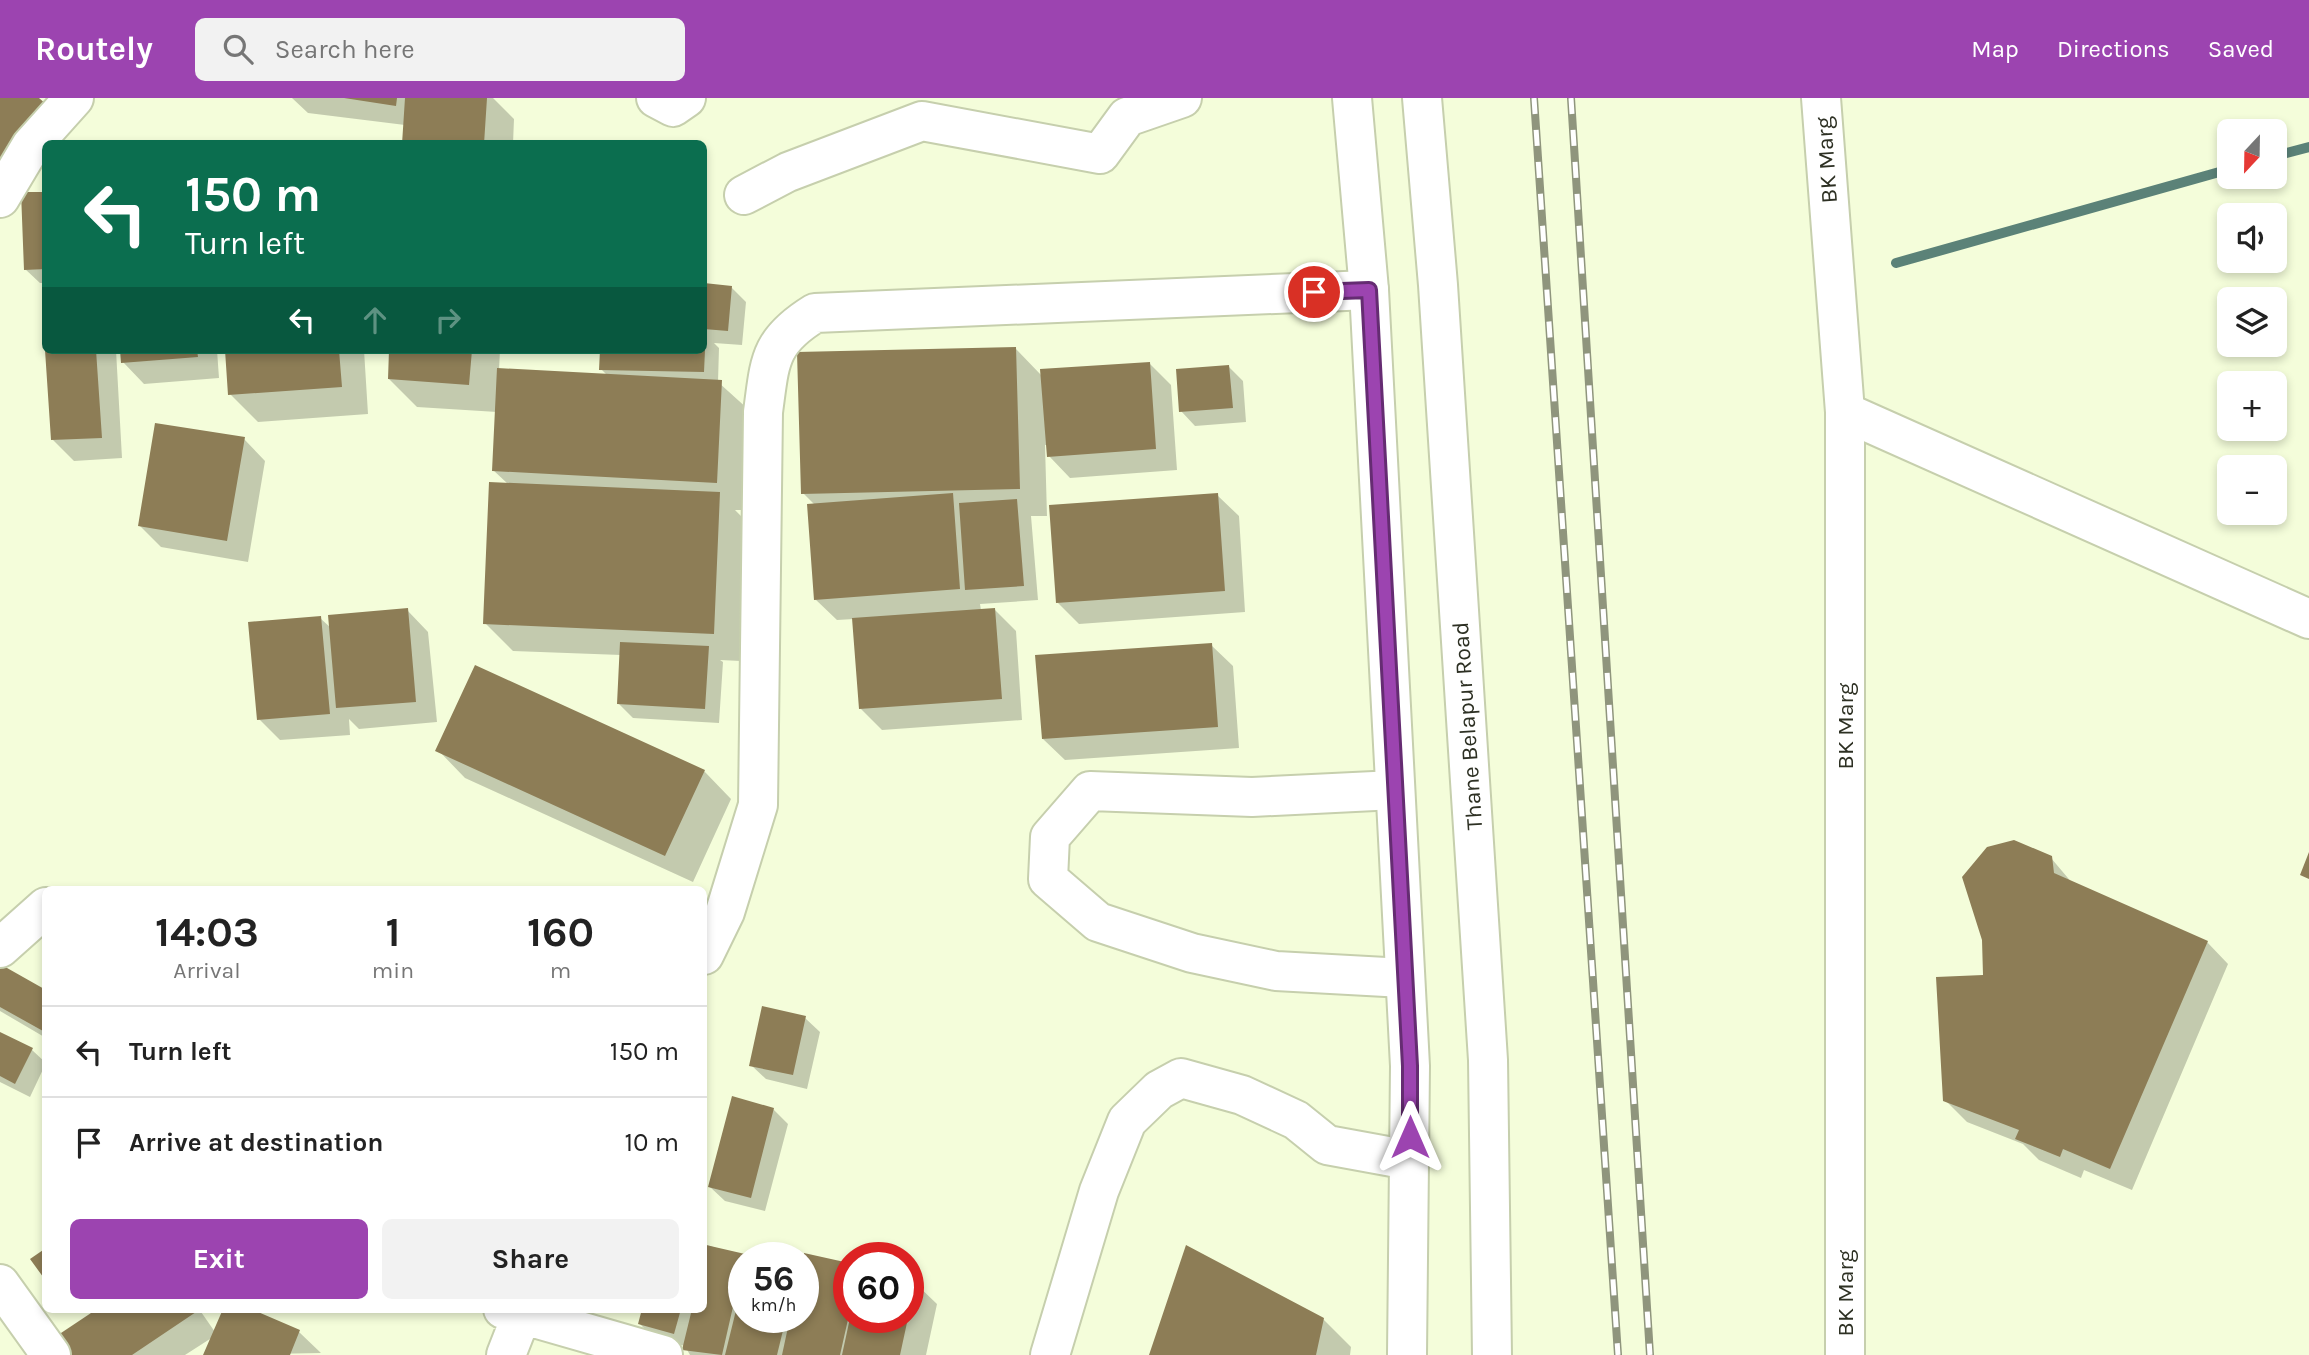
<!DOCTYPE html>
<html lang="en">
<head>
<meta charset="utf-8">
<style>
  body { margin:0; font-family:Karla,sans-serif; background:#f2f2f2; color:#222; height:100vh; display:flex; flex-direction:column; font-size:26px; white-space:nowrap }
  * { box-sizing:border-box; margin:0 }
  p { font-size:23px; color:#767676 }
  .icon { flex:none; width:38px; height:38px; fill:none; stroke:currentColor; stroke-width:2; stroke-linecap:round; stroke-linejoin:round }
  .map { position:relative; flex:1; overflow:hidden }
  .side { position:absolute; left:42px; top:788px; width:665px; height:427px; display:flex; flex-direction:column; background:#fff; border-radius:10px; box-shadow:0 4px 10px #0003 }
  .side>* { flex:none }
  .guide { position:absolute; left:42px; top:42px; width:665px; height:214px; border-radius:10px; box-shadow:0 4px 10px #0003; background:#0b6e4f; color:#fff; overflow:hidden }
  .needle { width:46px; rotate:202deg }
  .controls { position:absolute; left:2217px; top:21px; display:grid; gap:14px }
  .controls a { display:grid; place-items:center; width:70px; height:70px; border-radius:10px; background:#fff; box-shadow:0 4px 10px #0003; font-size:35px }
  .speed { position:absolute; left:728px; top:1144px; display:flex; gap:14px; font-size:35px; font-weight:700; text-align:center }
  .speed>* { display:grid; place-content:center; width:91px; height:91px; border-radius:50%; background:#fff; box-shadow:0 4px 10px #0003; line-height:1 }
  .speed small { font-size:18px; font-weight:400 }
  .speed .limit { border:10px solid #d22; background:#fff; color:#111 }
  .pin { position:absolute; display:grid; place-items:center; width:60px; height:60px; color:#fff; margin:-30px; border:4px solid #fff; border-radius:50%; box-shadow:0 2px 7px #0007 }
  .me { position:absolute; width:77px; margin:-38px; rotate:0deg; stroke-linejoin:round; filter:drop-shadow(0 0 5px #0008) }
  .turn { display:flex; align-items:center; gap:24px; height:147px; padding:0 28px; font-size:32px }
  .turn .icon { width:91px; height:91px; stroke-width:2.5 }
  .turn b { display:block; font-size:49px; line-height:60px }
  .lanes { display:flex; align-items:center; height:66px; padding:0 28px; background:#0003; justify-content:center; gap:35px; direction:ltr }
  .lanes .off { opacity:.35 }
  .eta { display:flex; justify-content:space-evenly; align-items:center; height:119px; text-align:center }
  .eta b { font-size:42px; font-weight:700; line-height:49px }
  .button { display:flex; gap:14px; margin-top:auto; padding:14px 28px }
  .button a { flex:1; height:80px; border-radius:10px; background:#9c44b0; color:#fff; font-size:28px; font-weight:700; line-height:80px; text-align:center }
  .button a+a { background:#f2f2f2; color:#222 }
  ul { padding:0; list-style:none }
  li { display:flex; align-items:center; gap:21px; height:91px; padding:0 28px; border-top:2px solid #e0e0e0 }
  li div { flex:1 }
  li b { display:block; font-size:26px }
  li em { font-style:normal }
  header { display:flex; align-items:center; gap:42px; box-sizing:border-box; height:98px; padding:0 35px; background:#9c44b0; color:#fff }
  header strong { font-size:33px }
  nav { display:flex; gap:38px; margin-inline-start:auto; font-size:24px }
  .search { width:490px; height:63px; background:#f2f2f2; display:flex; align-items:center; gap:18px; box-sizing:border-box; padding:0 24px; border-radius:10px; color:#767676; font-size:26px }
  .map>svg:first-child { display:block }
</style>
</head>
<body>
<header>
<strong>Routely</strong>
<div class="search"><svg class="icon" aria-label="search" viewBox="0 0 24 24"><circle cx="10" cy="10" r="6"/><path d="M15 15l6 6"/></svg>Search here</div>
<nav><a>Map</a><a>Directions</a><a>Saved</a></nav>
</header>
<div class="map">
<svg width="2309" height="1257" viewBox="0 0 2309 1257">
  <rect width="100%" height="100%" fill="#f4fdda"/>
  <path fill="#0003" d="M292,0H493L514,21L513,46H404L405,27L308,15Z
    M46,96V185H40L25,171Z
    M704,187L731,189L746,204L742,247L714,245L719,250L718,284L749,312L744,412H735L746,423L741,563L720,562L723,564L719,625L633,620L618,605L621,557L513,553L485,525L508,386L493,372L497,314L417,309L389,281L391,252H500L499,272L608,278L601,271V252H704Z
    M1015,250L1042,278L1149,265L1171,287L1177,372L1070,380L1049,358L1048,347H1045L1047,418H1031L1038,502L980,506L981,512L994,511L1016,533L1022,622L882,632L860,610L854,521L837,522L815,501V407L803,395Z
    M47,252H116L122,360L74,363L52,341Z
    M122,252H217L219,280L144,286L123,264Z
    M227,252H364L368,316L258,324L230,296Z
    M1229,269L1243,283L1246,324L1195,328L1181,313Z
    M244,341L265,363L248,464L161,449L139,427Z
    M1217,397L1239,418L1245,514L1079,526L1057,504Z
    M407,512L428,534L437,624L359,631L349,621L350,637L280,642L259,621L320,520L331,530Z
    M1211,547L1233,568L1239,650L1065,662L1043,641Z
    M438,652L704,673L731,701L693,784L465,680Z
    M2051,760L2073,786L2207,844L2228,866L2132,1092L2084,1072L2081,1080L2039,1062L2023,1046L1967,1024L1945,1002L1985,878Z
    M0,868L46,894V940L0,913Z
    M805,920L820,934L807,991L766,981L751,967Z
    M0,936L32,952L46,965L30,999L0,984Z
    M773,1011L788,1026L765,1113L725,1103L710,1089Z
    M704,1146L747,1160H744V1220H803L805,1157L849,1166V1220H908V1183L915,1185L937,1206L926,1257H690L685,1248L654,1240L640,1226L643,1211H704Z
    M100,1211H199L215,1234L225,1211H246L299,1234L321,1255L205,1257L213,1239L185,1257H73Z
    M1323,1221L1351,1249L1350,1257H1151Z"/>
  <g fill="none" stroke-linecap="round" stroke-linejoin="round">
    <path stroke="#5b8278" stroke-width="10" d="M2275,58L2309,49
      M1896,165L2230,71"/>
  </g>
  <path fill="#8d7d56" d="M0,0H39L55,14L0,69Z
    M344,0H397L396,8Z
    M405,0H487L484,46H402Z
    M21,94H46V171L24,172Z
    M704,185L732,188L728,233L704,231Z
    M46,201V227H43L42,202Z
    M1016,249L1020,391L801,396L797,254Z
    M45,252H96L102,340L51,342Z
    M120,252H197L198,259L121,265Z
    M225,252H339L342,289L228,297Z
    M389,252H472L469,287L388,281Z
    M600,252H705L704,274L599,272Z
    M1150,264L1156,351L1047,359L1040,271Z
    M1229,267L1233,310L1179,314L1176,271Z
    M497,270L722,282L717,385L492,373Z
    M155,325L245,339L227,443L138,428Z
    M489,384L720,394L714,536L483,526Z
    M953,395L960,491L814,502L807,406Z
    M1218,395L1225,493L1056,505L1049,407Z
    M1017,401L1024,488L965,492L959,405Z
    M408,510L416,604L336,610L328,517Z
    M995,510L1002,601L859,611L852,520Z
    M321,518L330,616L257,622L248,524Z
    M620,544L709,548L705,611L617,606Z
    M1212,545L1218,629L1042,641L1035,557Z
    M475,567L705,672L665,758L435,653Z
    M2014,742L2052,758L2054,775L2208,843L2110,1071L2063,1051L2060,1059L2015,1041L2019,1032L1943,1003L1936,879L1983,877L1982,842L1962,779L1987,749Z
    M2309,754V781L2300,777Z
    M0,866L46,892V928L43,933L0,909Z
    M762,908L806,918L793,977L749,968Z
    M0,934L33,950L15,986L0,978Z
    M732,998L774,1010L751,1100L708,1089Z
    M706,1147L745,1156L722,1257L682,1252L692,1211H704Z
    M1186,1147L1324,1220L1316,1257H1149Z
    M46,1150V1183L30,1161Z
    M751,1152L781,1159V1160H749Z
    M804,1155L849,1165V1217L840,1257H782L790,1220H803Z
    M908,1182L916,1183L909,1215H908Z
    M743,1184L744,1220H786L777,1257H725Z
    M97,1211H194L196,1214L132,1257H71L58,1237Z
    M223,1211H251L300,1232L290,1257H203Z
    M642,1211H681L674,1236L638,1226Z
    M850,1220H908L900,1257H842Z"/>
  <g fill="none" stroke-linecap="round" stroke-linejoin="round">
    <defs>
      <path id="minor" d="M656,0L673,9L686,0
        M1821,0L1845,314V1257
        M744,97L788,74L922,23L1100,56L1127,19L1182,0
        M0,100L31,48L74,0
        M1845,314L2309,521
        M1395,692L1252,699L1090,693L1050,739L1048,781L1098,824L1192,855L1276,873L1404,880
        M0,850L46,809
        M704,857L725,814L758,707L763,314C770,264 768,244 815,215L1369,192
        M0,1186L51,1257
        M503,1211L663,1257
        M506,1257L524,1211
        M1050,1257L1099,1093L1127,1023L1159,992L1181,980L1242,997L1296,1022L1327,1047L1409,1062"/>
      <path id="major" d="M1352,0L1369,192L1410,968L1407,1257
        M1422,0L1438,187L1488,962L1492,1257"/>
    </defs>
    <use href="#minor" stroke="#c6cfad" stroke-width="42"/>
    <use href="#major" stroke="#c6cfad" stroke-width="42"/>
    <use href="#minor" stroke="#fff" stroke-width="38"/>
    <use href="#major" stroke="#fff" stroke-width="38"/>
    <defs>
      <path id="rail" d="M1534,0L1618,1257
        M1571,0L1650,1257"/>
    </defs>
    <use href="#rail" stroke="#8f957d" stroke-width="8"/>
    <use href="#rail" stroke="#fff" stroke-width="5" stroke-dasharray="16" stroke-linecap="butt"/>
  </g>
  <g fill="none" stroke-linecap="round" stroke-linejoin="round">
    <defs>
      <path id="route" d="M1314,194L1369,192L1410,968V1039"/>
    </defs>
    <use href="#route" stroke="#652c72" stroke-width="18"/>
    <use href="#route" stroke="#9c44b0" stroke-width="12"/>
  </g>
  <g text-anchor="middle" stroke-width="6" stroke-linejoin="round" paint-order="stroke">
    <g font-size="23" fill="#2d3023" stroke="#fff">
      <text transform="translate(1826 62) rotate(-94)" y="8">BK Marg</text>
      <text transform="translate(1467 628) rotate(-94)" y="8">Thane Belapur Road</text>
      <text transform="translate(1845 628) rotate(-90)" y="8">BK Marg</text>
      <text transform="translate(1845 1195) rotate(-90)" y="8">BK Marg</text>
    </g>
  </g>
</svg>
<div class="controls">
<a><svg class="needle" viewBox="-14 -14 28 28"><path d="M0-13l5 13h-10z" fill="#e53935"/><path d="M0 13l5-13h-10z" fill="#767676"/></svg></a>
<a><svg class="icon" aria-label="sound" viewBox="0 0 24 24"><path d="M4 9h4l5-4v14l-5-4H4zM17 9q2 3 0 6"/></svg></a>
<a><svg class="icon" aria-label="layers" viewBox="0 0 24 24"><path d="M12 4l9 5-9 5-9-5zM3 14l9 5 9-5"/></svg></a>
<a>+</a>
<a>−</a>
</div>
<div class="speed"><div>56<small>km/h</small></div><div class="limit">60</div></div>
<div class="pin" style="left:1314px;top:194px;background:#d93025"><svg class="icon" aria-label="arrive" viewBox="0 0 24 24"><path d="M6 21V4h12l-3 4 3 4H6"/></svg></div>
<svg class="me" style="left:1410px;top:1039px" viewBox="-20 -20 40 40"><path d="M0-17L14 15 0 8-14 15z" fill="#9c44b0" stroke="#fff" stroke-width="4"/></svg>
<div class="guide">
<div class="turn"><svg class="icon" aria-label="left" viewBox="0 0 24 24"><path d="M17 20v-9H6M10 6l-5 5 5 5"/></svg><div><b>150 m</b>Turn left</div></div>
<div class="lanes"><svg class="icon" aria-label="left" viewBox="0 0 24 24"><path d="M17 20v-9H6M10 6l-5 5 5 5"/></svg><svg class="icon off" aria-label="ahead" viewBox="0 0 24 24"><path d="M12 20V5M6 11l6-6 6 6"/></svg><svg class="icon off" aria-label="right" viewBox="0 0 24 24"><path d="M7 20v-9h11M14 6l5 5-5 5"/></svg></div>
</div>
<section class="side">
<div class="eta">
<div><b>14:03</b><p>Arrival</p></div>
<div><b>1</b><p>min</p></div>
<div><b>160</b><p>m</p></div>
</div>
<ul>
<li><svg class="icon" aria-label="left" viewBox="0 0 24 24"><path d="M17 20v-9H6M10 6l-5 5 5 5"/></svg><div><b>Turn left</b></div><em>150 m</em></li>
<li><svg class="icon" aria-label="arrive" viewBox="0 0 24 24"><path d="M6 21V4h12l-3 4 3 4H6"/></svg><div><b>Arrive at destination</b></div><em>10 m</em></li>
</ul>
<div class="button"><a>Exit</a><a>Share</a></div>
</section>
</div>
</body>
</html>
